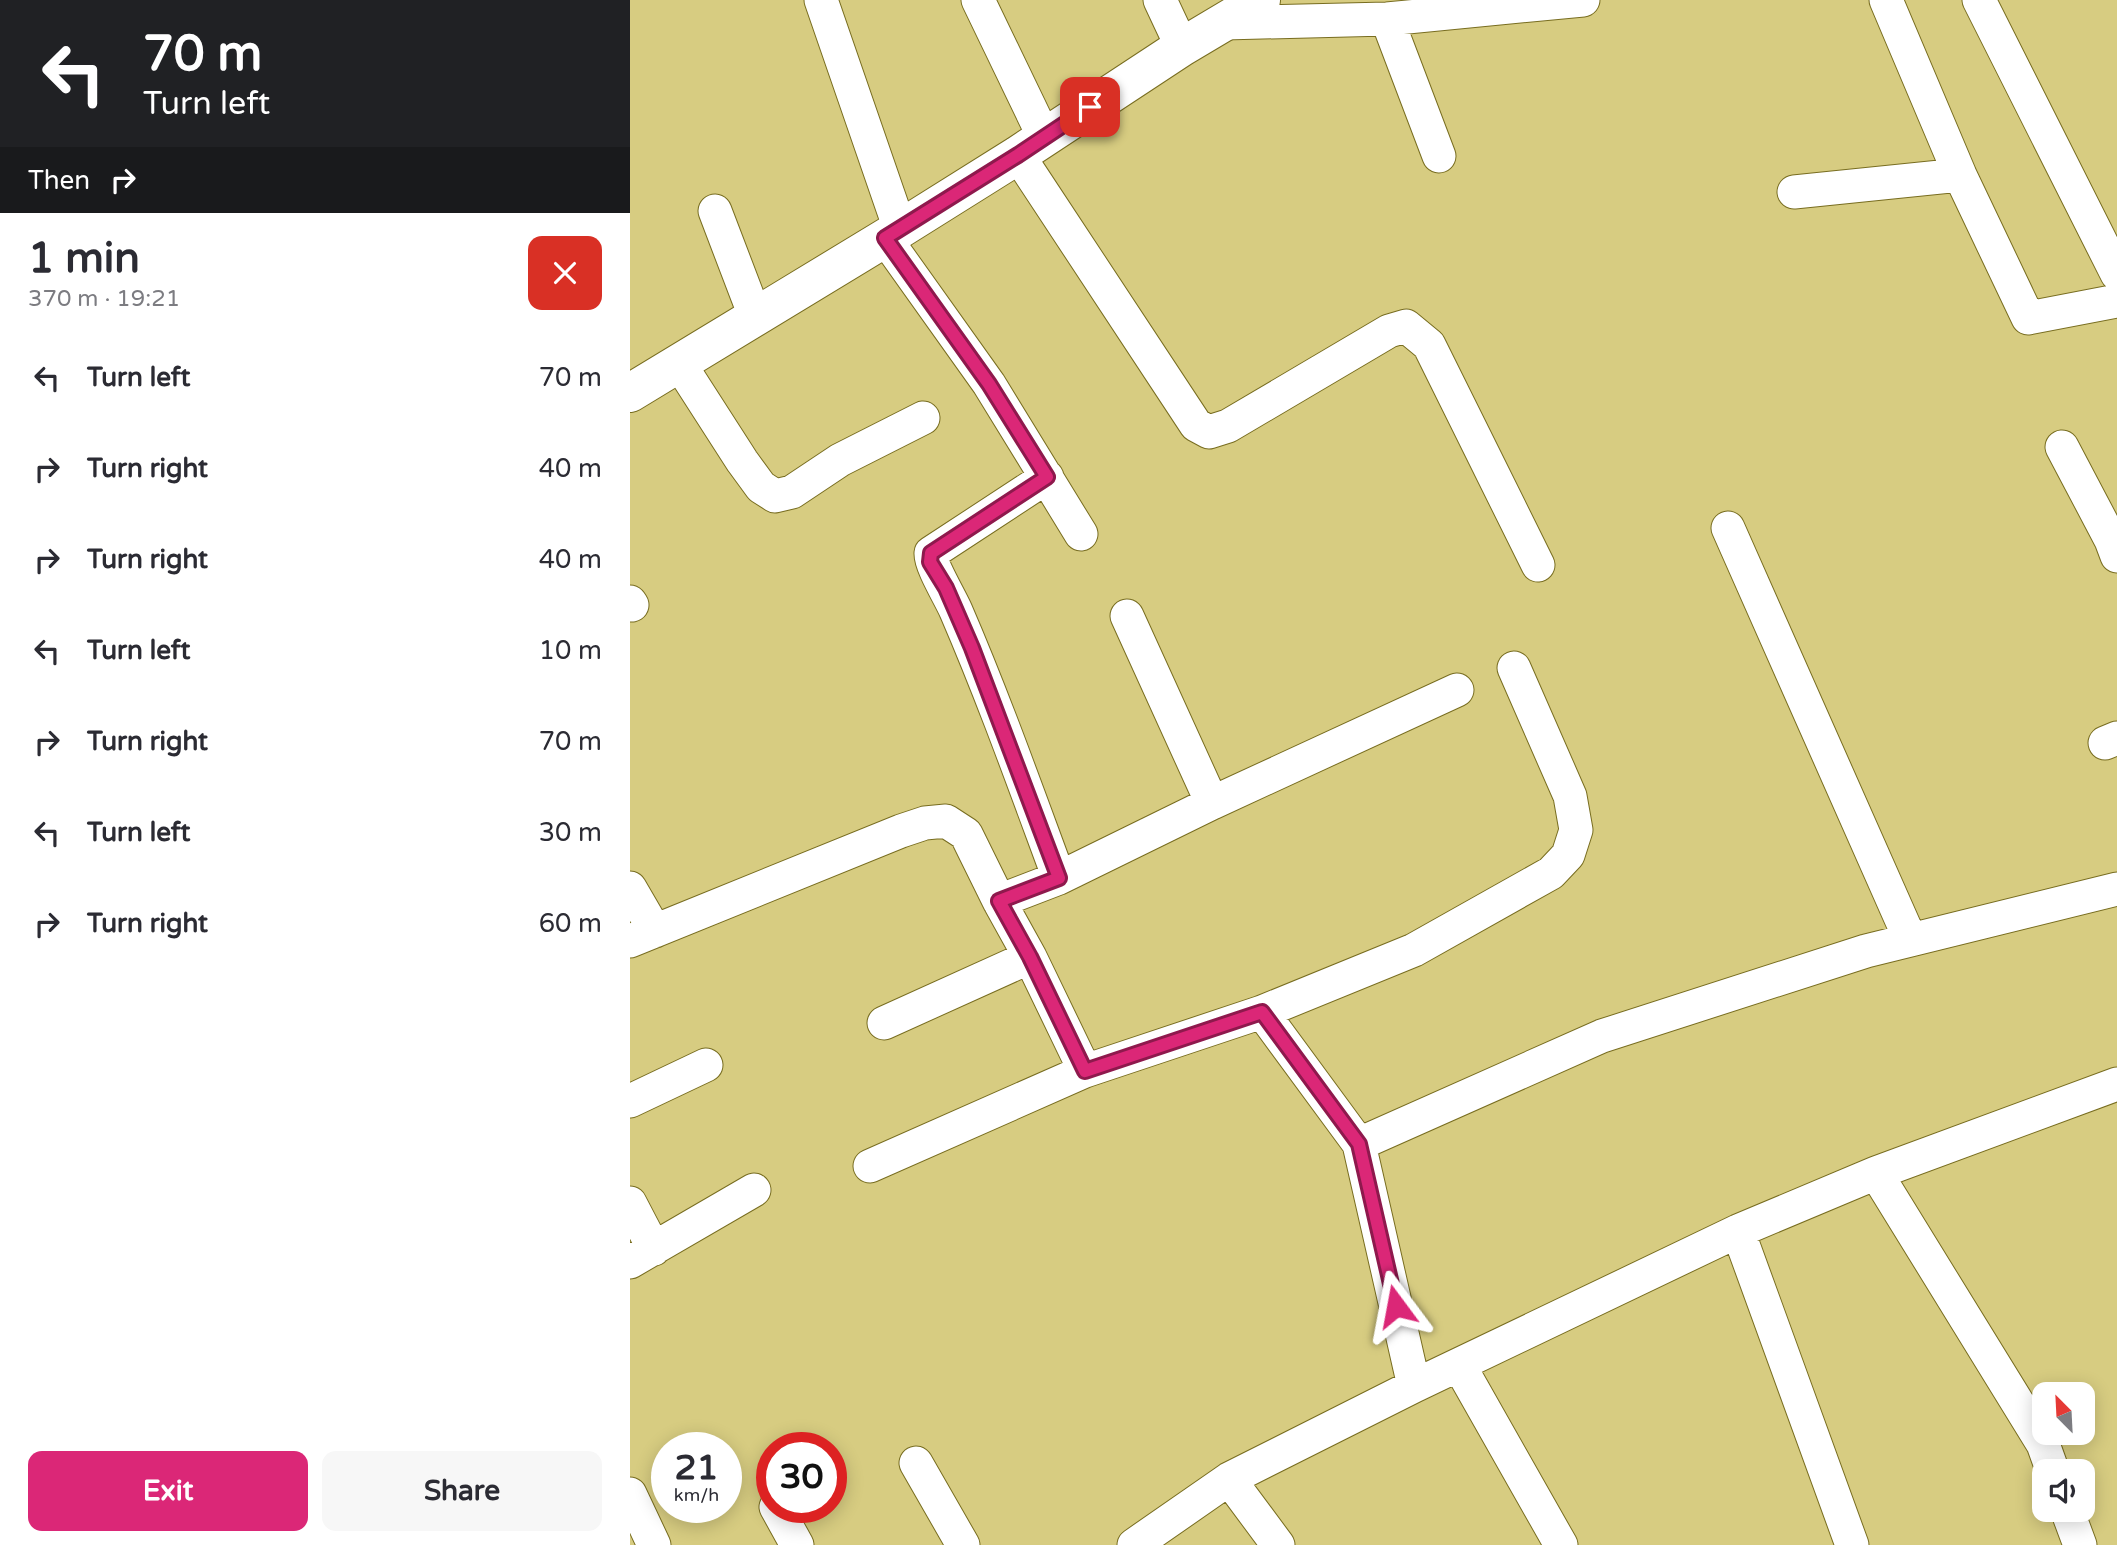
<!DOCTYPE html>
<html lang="en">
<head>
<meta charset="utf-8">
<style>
  body { margin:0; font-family:"Varela Round",sans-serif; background:#f7f7f7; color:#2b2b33; height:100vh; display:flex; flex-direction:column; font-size:26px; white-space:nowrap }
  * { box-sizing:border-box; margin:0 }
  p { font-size:23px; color:#7c7c81 }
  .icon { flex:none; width:38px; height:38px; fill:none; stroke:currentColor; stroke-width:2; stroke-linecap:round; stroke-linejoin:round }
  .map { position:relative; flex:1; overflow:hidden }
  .sheet { display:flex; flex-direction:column; background:#fff; width:630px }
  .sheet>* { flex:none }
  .top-card { background:#202124; color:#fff; overflow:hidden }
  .needle { width:46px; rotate:336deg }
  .controls { position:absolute; left:1402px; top:1382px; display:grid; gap:14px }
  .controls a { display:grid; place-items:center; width:63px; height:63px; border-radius:14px; background:#fff; box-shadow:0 4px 18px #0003; font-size:35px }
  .speed { position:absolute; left:21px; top:1432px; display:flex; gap:14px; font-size:35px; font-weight:700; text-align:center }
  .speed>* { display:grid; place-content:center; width:91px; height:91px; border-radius:50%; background:#fff; box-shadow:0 4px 18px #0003; line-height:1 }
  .speed small { font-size:18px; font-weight:400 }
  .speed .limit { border:10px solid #d22; background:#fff; color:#111 }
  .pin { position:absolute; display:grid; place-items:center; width:60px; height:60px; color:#fff; margin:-30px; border-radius:14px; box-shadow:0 4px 10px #0006 }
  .me { position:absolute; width:77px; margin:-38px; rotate:347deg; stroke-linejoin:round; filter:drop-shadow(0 0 5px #0008) }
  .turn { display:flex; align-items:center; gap:24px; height:147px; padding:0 28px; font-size:32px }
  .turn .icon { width:91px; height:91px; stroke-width:2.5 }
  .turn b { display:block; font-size:49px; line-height:60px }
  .then { display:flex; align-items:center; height:66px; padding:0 28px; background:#0003; gap:14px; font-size:26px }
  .round { display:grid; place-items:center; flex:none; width:74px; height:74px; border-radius:14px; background:#f7f7f7 }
  .overview { display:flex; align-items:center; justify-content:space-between; height:119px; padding:0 28px }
  h1 { font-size:42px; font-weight:800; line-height:52px }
  .cta { display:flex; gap:14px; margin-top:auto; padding:14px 28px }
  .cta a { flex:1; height:80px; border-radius:14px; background:#db2777; color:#fff; font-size:28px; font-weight:800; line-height:80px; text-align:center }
  .cta a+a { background:#f7f7f7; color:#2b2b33 }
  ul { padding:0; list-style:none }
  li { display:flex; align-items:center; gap:21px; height:91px; padding:0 28px }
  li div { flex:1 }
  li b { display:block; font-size:26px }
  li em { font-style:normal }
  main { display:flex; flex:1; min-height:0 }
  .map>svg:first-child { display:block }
</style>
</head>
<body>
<main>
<section class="sheet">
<div class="top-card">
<div class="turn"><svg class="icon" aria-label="left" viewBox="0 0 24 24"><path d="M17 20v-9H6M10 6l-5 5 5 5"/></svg><div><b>70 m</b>Turn left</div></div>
<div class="then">Then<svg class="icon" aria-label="right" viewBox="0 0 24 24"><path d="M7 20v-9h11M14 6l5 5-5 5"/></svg></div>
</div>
<div class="overview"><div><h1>1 min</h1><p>370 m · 19:21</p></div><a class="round" style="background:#d93025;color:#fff"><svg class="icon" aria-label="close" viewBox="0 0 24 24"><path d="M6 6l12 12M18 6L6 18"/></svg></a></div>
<ul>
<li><svg class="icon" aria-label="left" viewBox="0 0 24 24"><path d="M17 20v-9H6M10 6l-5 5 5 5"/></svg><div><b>Turn left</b></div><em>70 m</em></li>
<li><svg class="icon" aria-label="right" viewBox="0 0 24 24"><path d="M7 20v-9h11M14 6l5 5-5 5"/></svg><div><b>Turn right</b></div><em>40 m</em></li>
<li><svg class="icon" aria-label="right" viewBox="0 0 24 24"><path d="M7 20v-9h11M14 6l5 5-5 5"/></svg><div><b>Turn right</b></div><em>40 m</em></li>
<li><svg class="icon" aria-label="left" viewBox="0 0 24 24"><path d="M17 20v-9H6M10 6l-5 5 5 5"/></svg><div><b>Turn left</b></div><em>10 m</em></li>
<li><svg class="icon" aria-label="right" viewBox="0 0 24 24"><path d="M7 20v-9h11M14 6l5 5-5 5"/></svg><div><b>Turn right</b></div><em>70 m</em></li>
<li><svg class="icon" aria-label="left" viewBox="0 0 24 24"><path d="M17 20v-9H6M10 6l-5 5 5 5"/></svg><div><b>Turn left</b></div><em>30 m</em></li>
<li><svg class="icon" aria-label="right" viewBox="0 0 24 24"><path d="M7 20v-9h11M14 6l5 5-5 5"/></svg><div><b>Turn right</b></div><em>60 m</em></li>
</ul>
<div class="cta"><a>Exit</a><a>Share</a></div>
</section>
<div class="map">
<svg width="1487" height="1545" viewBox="0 0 1487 1545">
  <rect width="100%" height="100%" fill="#d7cc81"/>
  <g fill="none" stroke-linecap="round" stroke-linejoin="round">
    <defs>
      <path id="street" d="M191,0L270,229
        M348,0L414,137
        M530,0L552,47
        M1256,0L1330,175L1398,318L1487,301
        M1349,0L1487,274
        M757,19L809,156
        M594,23L757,19L953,0
        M388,155L566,425L579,432L598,426L759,331L776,326L799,345L908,565
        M1164,192L1330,175
        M85,211L125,316
        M255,238L359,384L451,534
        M49,363L112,461L131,487L145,496L162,492L210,460L293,418
        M1432,447L1481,540L1487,556
        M417,477L301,553C300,565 320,597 326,611C364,699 396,789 429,878
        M1098,528L1280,939
        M0,602L2,605
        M497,616L582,803
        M1475,743L1487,738
        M0,888L25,931
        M369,901L429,878L582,803L827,690
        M0,941L271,831L295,823L316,821L336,834L369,901L400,957L455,1071L632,1012L729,1144
        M632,1012L784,950L921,873L938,855L946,830L940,796L884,668
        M254,1023L400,957
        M0,1101L76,1065
        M240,1166L455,1071
        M1246,1173L1413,1444L1423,1472
        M0,1203L24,1249
        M1108,1231L1222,1545
        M0,1262L124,1190
        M829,1365L931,1545
        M784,1386L729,1144L972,1036L1236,951L1487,889
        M286,1463L333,1545
        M599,1479L648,1545
        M0,1494L24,1545
        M146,1507L167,1545
        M1437,1510L1450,1545
        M504,1545L599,1479L784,1386L1108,1231L1246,1173L1487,1084"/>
      <path id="secondary" d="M0,393L270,229L388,155L552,47L631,0"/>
    </defs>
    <use href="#street" stroke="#786d20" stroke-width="35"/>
    <use href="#secondary" stroke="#786d20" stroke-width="40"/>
    <use href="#street" stroke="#fff" stroke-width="33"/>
    <use href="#secondary" stroke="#fff" stroke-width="38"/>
  </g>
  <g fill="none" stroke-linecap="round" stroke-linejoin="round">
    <defs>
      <path id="route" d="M460,107L388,155L255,238L359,384L417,477L301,553L300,562L316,588L342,648L429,878L369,901L400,957L455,1071L632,1012L729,1144L766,1306"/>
    </defs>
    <use href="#route" stroke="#8e194d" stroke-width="18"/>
    <use href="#route" stroke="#db2777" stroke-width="12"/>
  </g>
</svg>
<div class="controls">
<a><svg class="needle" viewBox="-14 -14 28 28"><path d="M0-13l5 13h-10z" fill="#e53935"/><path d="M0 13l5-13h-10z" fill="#7c7c81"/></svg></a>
<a><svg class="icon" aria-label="sound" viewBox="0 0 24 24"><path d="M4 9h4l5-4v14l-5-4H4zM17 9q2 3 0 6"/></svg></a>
</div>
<div class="speed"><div>21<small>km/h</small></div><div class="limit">30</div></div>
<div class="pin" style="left:460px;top:107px;background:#d93025"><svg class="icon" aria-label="arrive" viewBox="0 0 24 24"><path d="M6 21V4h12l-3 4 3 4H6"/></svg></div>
<svg class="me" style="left:766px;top:1306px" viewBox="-20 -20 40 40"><path d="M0-17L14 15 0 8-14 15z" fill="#db2777" stroke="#fff" stroke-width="4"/></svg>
</div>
</main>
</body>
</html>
